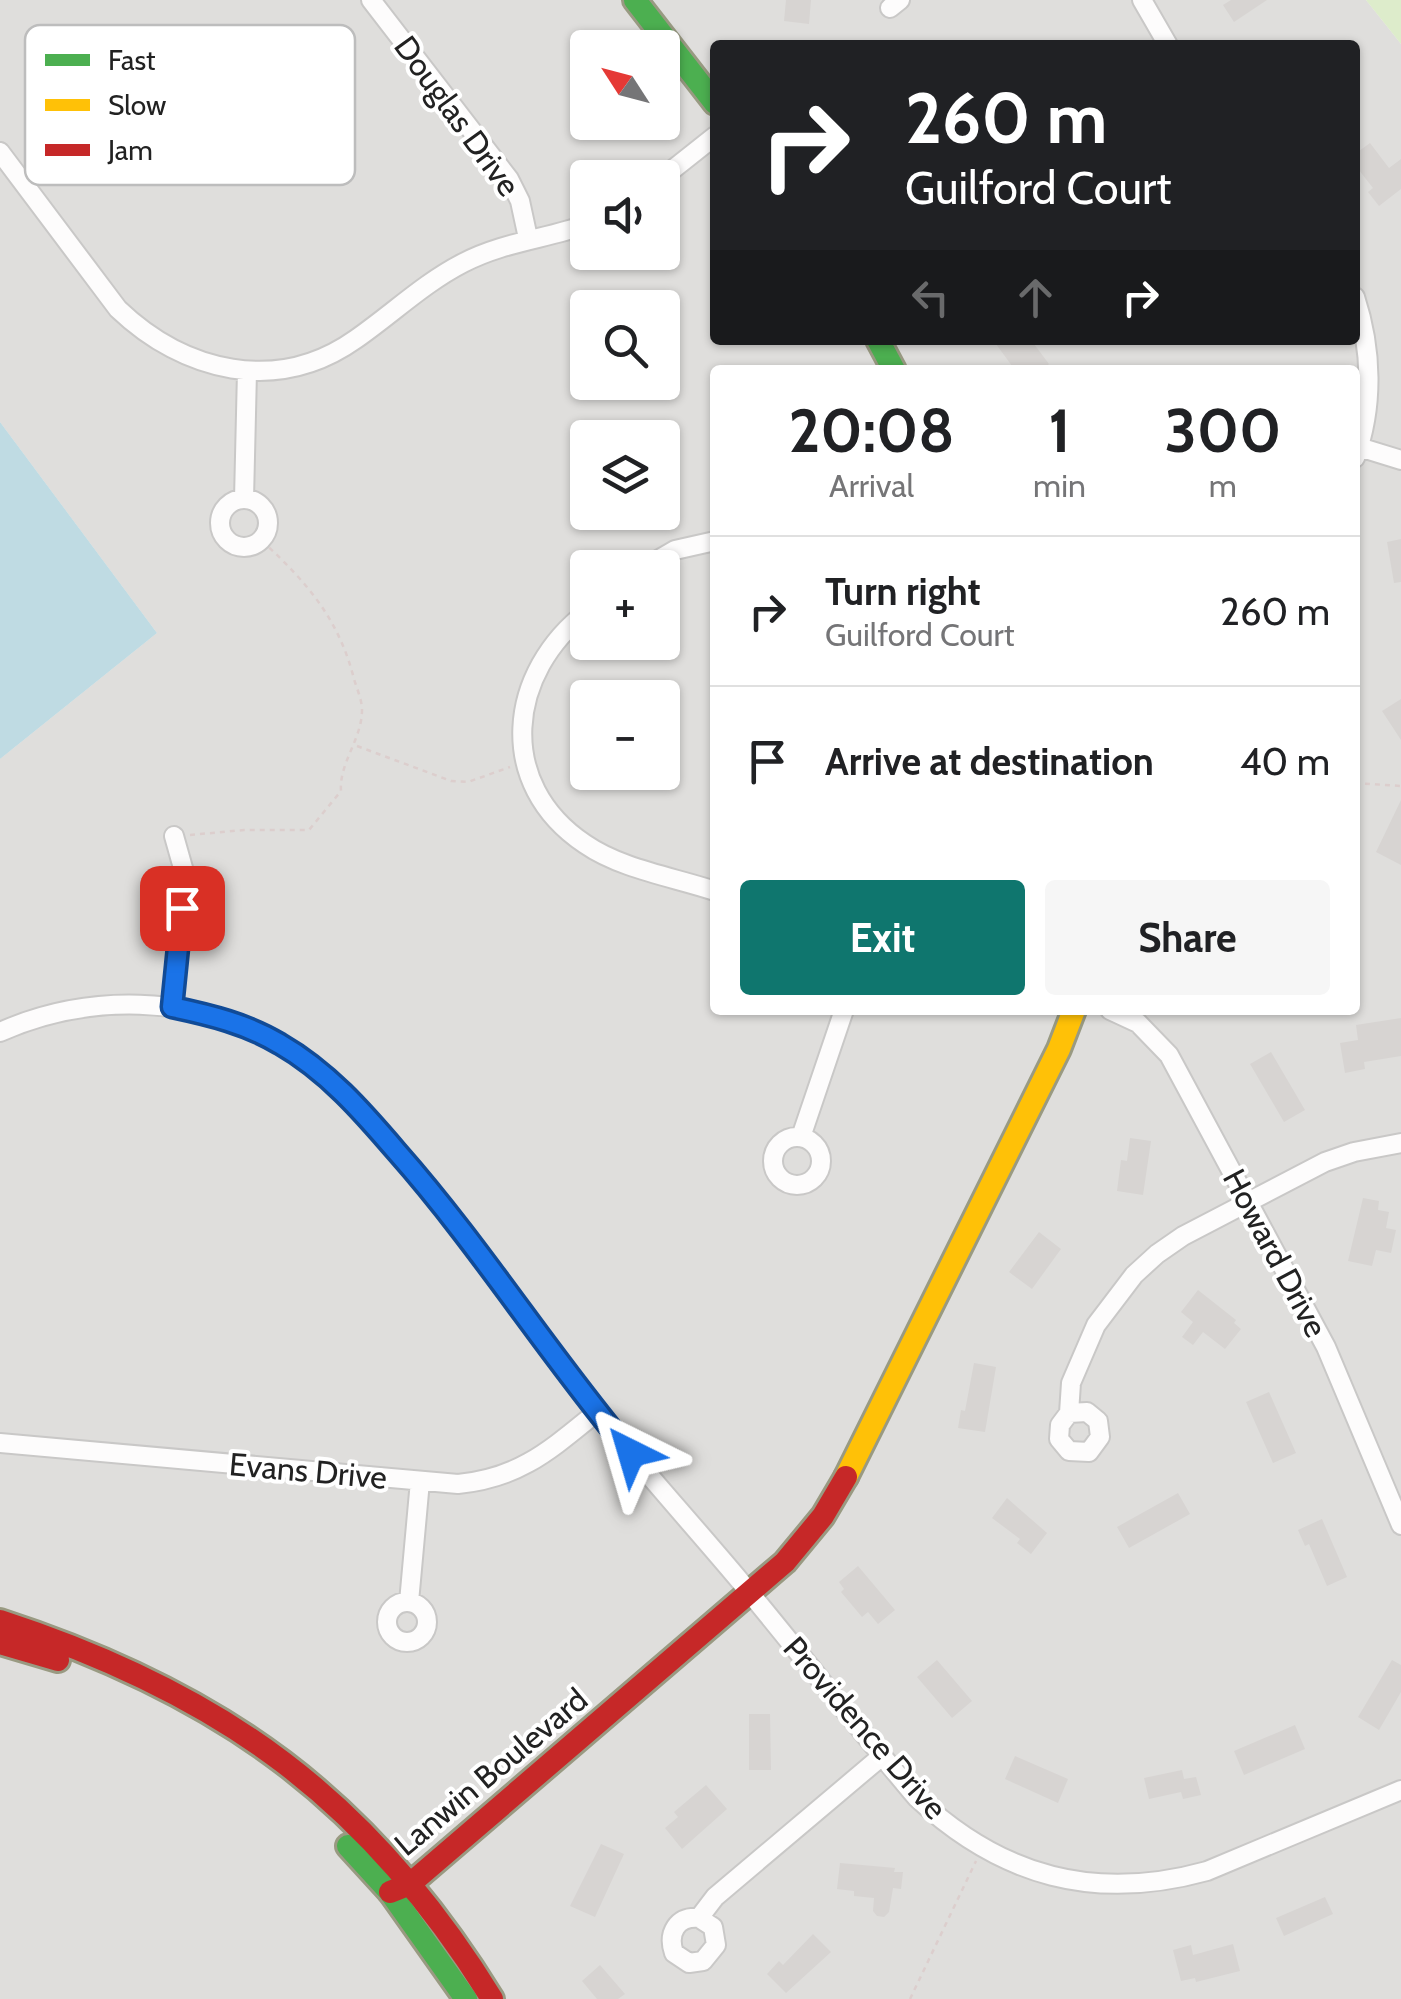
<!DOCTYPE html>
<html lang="en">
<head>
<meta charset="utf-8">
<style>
  body { margin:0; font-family:Cabin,sans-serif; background:#f6f6f6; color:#202124; height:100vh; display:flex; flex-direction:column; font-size:38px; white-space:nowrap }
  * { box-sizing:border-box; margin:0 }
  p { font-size:32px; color:#757577 }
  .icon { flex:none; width:55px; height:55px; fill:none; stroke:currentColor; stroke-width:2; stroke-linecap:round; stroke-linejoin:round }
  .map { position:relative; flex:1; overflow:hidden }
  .side { position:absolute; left:710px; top:365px; width:650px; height:650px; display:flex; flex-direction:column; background:#fff; border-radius:10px; box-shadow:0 2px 8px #0004 }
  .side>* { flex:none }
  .hud { position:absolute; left:710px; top:40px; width:650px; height:305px; border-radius:10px; box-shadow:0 2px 8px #0004; background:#202124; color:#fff; overflow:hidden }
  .needle { width:65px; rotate:306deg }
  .controls { position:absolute; left:570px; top:30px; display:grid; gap:20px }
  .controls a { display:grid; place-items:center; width:110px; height:110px; border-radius:10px; background:#fff; box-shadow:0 2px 8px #0004; font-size:50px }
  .pin { position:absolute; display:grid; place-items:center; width:85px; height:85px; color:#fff; margin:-42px; border-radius:20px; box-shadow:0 5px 15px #0006 }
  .me { position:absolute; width:110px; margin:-55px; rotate:320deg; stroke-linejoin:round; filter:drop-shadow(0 0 8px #0008) }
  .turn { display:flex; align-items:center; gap:35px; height:210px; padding:0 30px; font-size:45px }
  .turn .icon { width:130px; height:130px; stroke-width:2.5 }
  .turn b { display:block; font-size:70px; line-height:85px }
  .lanes { display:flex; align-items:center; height:95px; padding:0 30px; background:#0003; justify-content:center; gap:50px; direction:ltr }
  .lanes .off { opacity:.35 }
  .eta { display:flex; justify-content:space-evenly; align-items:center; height:170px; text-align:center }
  .eta b { font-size:60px; font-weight:700; line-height:70px }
  .primary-button { display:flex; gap:20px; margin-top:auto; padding:20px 30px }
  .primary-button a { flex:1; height:115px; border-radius:10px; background:#0f766e; color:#fff; font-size:40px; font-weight:700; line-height:115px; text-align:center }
  .primary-button a+a { background:#f6f6f6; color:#202124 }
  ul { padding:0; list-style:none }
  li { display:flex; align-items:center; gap:30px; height:150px; padding:0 30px; border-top:2px solid #e0e0e0 }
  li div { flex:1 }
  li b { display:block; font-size:38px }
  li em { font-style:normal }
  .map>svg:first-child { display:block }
</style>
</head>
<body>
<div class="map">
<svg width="1401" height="1999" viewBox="0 0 1401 1999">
  <rect width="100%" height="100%" fill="#f0eeeb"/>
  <path fill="#dfdedc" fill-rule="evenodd" d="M0,0H1366L1401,44V1999H0V759L157,633L0,422ZM715,45H1355V340H715ZM588,48H662V122H588ZM588,178H662V252H588ZM588,308H662V382H588ZM715,370H1355V1010H715ZM588,438H662V512H588ZM588,568H662V642H588ZM588,698H662V772H588Z"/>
  <path fill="#ddeccb" d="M1366,0H1401V44Z"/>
  <path fill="#bfdbe3" d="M0,422L157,633L0,759Z"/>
  <path fill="#d7d4d2" d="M786,0H811L809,24L784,21Z
    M1231,0H1267L1234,22L1223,5Z
    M1370,143L1389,168L1401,159V189L1379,206L1368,192L1373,188L1355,165V154Z
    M993,340H1031L1049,364L1041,370H1015Z
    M1401,539V582L1394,583L1387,542Z
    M1401,699V740L1382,711Z
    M1401,800V865L1376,852Z
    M1401,1018V1056L1364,1062L1365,1069L1345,1073L1340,1043L1358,1040L1356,1025Z
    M1271,1052L1305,1110L1284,1122L1250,1064Z
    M1130,1138L1151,1141L1143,1195L1117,1191L1121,1160L1127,1161Z
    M1363,1198L1379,1201L1378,1210L1389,1212L1386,1228L1396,1230L1391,1253L1376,1250L1372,1266L1348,1261Z
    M1039,1232L1061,1249L1032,1289L1009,1272Z
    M1198,1290L1236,1320L1234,1323L1241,1329L1225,1349L1203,1332L1193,1345L1182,1337L1193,1322L1181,1312Z
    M974,1363L996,1367L985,1432L958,1428L961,1410L965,1411Z
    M1269,1392L1296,1453L1273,1463L1246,1402Z
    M1178,1493L1190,1514L1129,1548L1117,1527Z
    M1007,1498L1047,1533L1031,1554L1017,1543L1020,1539L992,1518Z
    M1322,1519L1347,1577L1327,1586L1309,1544L1305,1546L1298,1530Z
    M858,1566L895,1610L878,1624L868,1612L862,1617L841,1592L844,1589L839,1582Z
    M937,1660L972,1701L952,1718L917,1677Z
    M1392,1660L1401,1665V1692L1379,1730L1358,1717Z
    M749,1714H770L771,1770H749Z
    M1295,1725L1305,1749L1244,1775L1234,1751Z
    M1015,1756L1068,1779L1058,1803L1005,1779Z
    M1182,1770L1184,1779L1196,1777L1201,1795L1183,1799L1181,1792L1149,1799L1144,1778Z
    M706,1785L727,1809L682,1849L665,1828L678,1817L674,1812Z
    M601,1844L624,1854L595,1917L570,1906Z
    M840,1863L895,1868L894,1872H903L901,1889L893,1888L889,1912L884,1917L877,1916L873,1911L874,1898L854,1896V1891L837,1889Z
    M1325,1897L1333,1914L1284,1936L1276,1918Z
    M813,1934L831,1952L786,1993L767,1974L779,1961L783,1965Z
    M1233,1944L1240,1971L1196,1982L1195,1978L1181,1981L1173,1950L1191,1945L1193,1955Z
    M600,1965L625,1994L618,1999H597L582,1981Z"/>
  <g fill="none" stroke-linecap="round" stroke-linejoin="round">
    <defs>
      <path id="street" d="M371,0L509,179L520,201L528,238
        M1142,0L1168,45
        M890,8L900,0
        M0,152L118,309C184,372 277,395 356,339C392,314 424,283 463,263C503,242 546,239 588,224
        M662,178L715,136
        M1355,297C1372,349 1374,406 1355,458
        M1359,447L1401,460
        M244,499L247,371
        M220 523a24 24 0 1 1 48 0a24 24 0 1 1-48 0Z
        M644,568L675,550L715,541
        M588,611C507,672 495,784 585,844C621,869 673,877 715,891
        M172,1007L185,875L174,836
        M1110,1010L1138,1023L1169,1055L1326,1347L1401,1525
        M0,1032C88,993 192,995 277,1042C323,1067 356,1105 390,1143C465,1228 526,1324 597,1413C643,1470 693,1525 740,1581C800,1653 857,1727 917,1798C1002,1877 1095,1902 1207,1871L1401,1790
        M773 1161a24 24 0 1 1 48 0a24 24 0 1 1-48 0Z
        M801,1137L844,1010
        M1069,1413L1087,1412L1098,1421L1100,1437L1089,1452L1069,1451L1059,1439L1060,1425L1069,1413L1071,1383L1096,1325L1134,1275L1157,1254L1183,1236L1325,1162L1354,1152L1401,1143
        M0,1443L458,1484C520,1478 550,1450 597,1412
        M409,1602L420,1481
        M387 1622a20 20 0 1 1 40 0a20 20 0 1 1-40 0Z
        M699,1918L713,1927L716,1945L703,1961L689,1963L674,1953C667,1933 677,1916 699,1918L715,1897L882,1756"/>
      <path id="fast" d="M635,0L715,103
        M878,340L894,370
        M348,1846L390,1892L466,1999"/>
      <path id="slow" d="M846,1477L1059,1049L1074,1010"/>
      <path id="jam" d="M0,1621C221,1693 369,1799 492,1999
        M0,1643L58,1660
        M390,1892L410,1884L785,1562L823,1516L846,1477"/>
    </defs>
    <use href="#street" stroke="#c9c8c7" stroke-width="22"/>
    <use href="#fast" stroke="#999a82" stroke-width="28"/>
    <use href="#slow" stroke="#999a82" stroke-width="28"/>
    <use href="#jam" stroke="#999a82" stroke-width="28"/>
    <path stroke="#dccecd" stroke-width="2.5" stroke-dasharray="5 5" stroke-linecap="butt" d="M357,746L451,781L468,782L510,767
      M1355,783L1401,786
      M190,835L244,830H309L341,791C339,763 362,739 362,710C362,700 357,689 354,679C339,619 306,581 261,540
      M910,1999L976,1861"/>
    <use href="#street" stroke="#fdfcfc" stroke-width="18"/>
    <use href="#fast" stroke="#4caf50" stroke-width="22"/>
    <use href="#slow" stroke="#ffc107" stroke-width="22"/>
    <use href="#jam" stroke="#c62828" stroke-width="22"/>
  </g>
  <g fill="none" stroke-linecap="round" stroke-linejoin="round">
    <defs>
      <path id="route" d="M182,908L172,1007C210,1015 247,1024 280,1044C327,1071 362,1111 397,1152C481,1247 549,1356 631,1453"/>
    </defs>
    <use href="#route" stroke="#114b97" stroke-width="25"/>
    <use href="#route" stroke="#1a73e8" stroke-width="18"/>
  </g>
  <g text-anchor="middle" stroke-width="8" stroke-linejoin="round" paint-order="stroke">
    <g font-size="32" fill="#222" stroke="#fff">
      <text transform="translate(457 116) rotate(54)" y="11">Douglas Drive</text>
      <text transform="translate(1275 1253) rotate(62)" y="11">Howard Drive</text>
      <text transform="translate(308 1471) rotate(5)" y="11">Evans Drive</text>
      <text transform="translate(865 1728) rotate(49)" y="11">Providence Drive</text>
      <text transform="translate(491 1772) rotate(-40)" y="11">Lanwin Boulevard</text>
    </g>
  </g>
  <rect x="25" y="25" width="330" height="160" rx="15" fill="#fff" stroke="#bdbdbd" stroke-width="2.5"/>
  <rect x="45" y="54" width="45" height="12" fill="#4caf50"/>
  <rect x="45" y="99" width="45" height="12" fill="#ffc107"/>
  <rect x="45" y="144" width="45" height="12" fill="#c62828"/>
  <g font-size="28" fill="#222">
    <text x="108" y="70">Fast</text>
    <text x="108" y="115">Slow</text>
    <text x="108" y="160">Jam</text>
  </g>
</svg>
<div class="controls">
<a><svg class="needle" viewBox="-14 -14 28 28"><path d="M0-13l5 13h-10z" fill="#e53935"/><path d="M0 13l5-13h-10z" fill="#757577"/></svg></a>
<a><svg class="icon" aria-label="sound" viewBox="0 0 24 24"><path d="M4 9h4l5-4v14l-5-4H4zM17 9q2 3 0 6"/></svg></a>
<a><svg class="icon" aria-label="search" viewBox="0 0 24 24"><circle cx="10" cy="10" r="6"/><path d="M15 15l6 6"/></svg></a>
<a><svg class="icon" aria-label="layers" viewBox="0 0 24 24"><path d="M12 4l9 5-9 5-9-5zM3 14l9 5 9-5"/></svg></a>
<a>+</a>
<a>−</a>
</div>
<div class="pin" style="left:182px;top:908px;background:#d93025"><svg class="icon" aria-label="arrive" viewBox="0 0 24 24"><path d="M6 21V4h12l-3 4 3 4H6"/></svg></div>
<svg class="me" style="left:631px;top:1453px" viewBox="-20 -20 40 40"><path d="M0-17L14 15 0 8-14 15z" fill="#1a73e8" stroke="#fff" stroke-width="4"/></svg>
<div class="hud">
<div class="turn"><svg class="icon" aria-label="right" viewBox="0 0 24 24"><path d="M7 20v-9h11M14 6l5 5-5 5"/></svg><div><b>260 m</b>Guilford Court</div></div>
<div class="lanes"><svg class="icon off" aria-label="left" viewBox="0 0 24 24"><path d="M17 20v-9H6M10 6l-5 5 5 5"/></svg><svg class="icon off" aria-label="ahead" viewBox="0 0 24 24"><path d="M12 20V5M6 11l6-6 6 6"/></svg><svg class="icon" aria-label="right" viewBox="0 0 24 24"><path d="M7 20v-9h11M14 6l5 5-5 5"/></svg></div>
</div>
<section class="side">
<div class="eta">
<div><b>20:08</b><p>Arrival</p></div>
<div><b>1</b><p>min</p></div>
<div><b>300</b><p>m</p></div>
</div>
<ul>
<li><svg class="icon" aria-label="right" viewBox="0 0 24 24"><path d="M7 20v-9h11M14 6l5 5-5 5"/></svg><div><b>Turn right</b><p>Guilford Court</p></div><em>260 m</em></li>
<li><svg class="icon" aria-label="arrive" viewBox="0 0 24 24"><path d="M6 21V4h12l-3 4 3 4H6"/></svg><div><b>Arrive at destination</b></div><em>40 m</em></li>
</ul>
<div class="primary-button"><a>Exit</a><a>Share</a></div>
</section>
</div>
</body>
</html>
